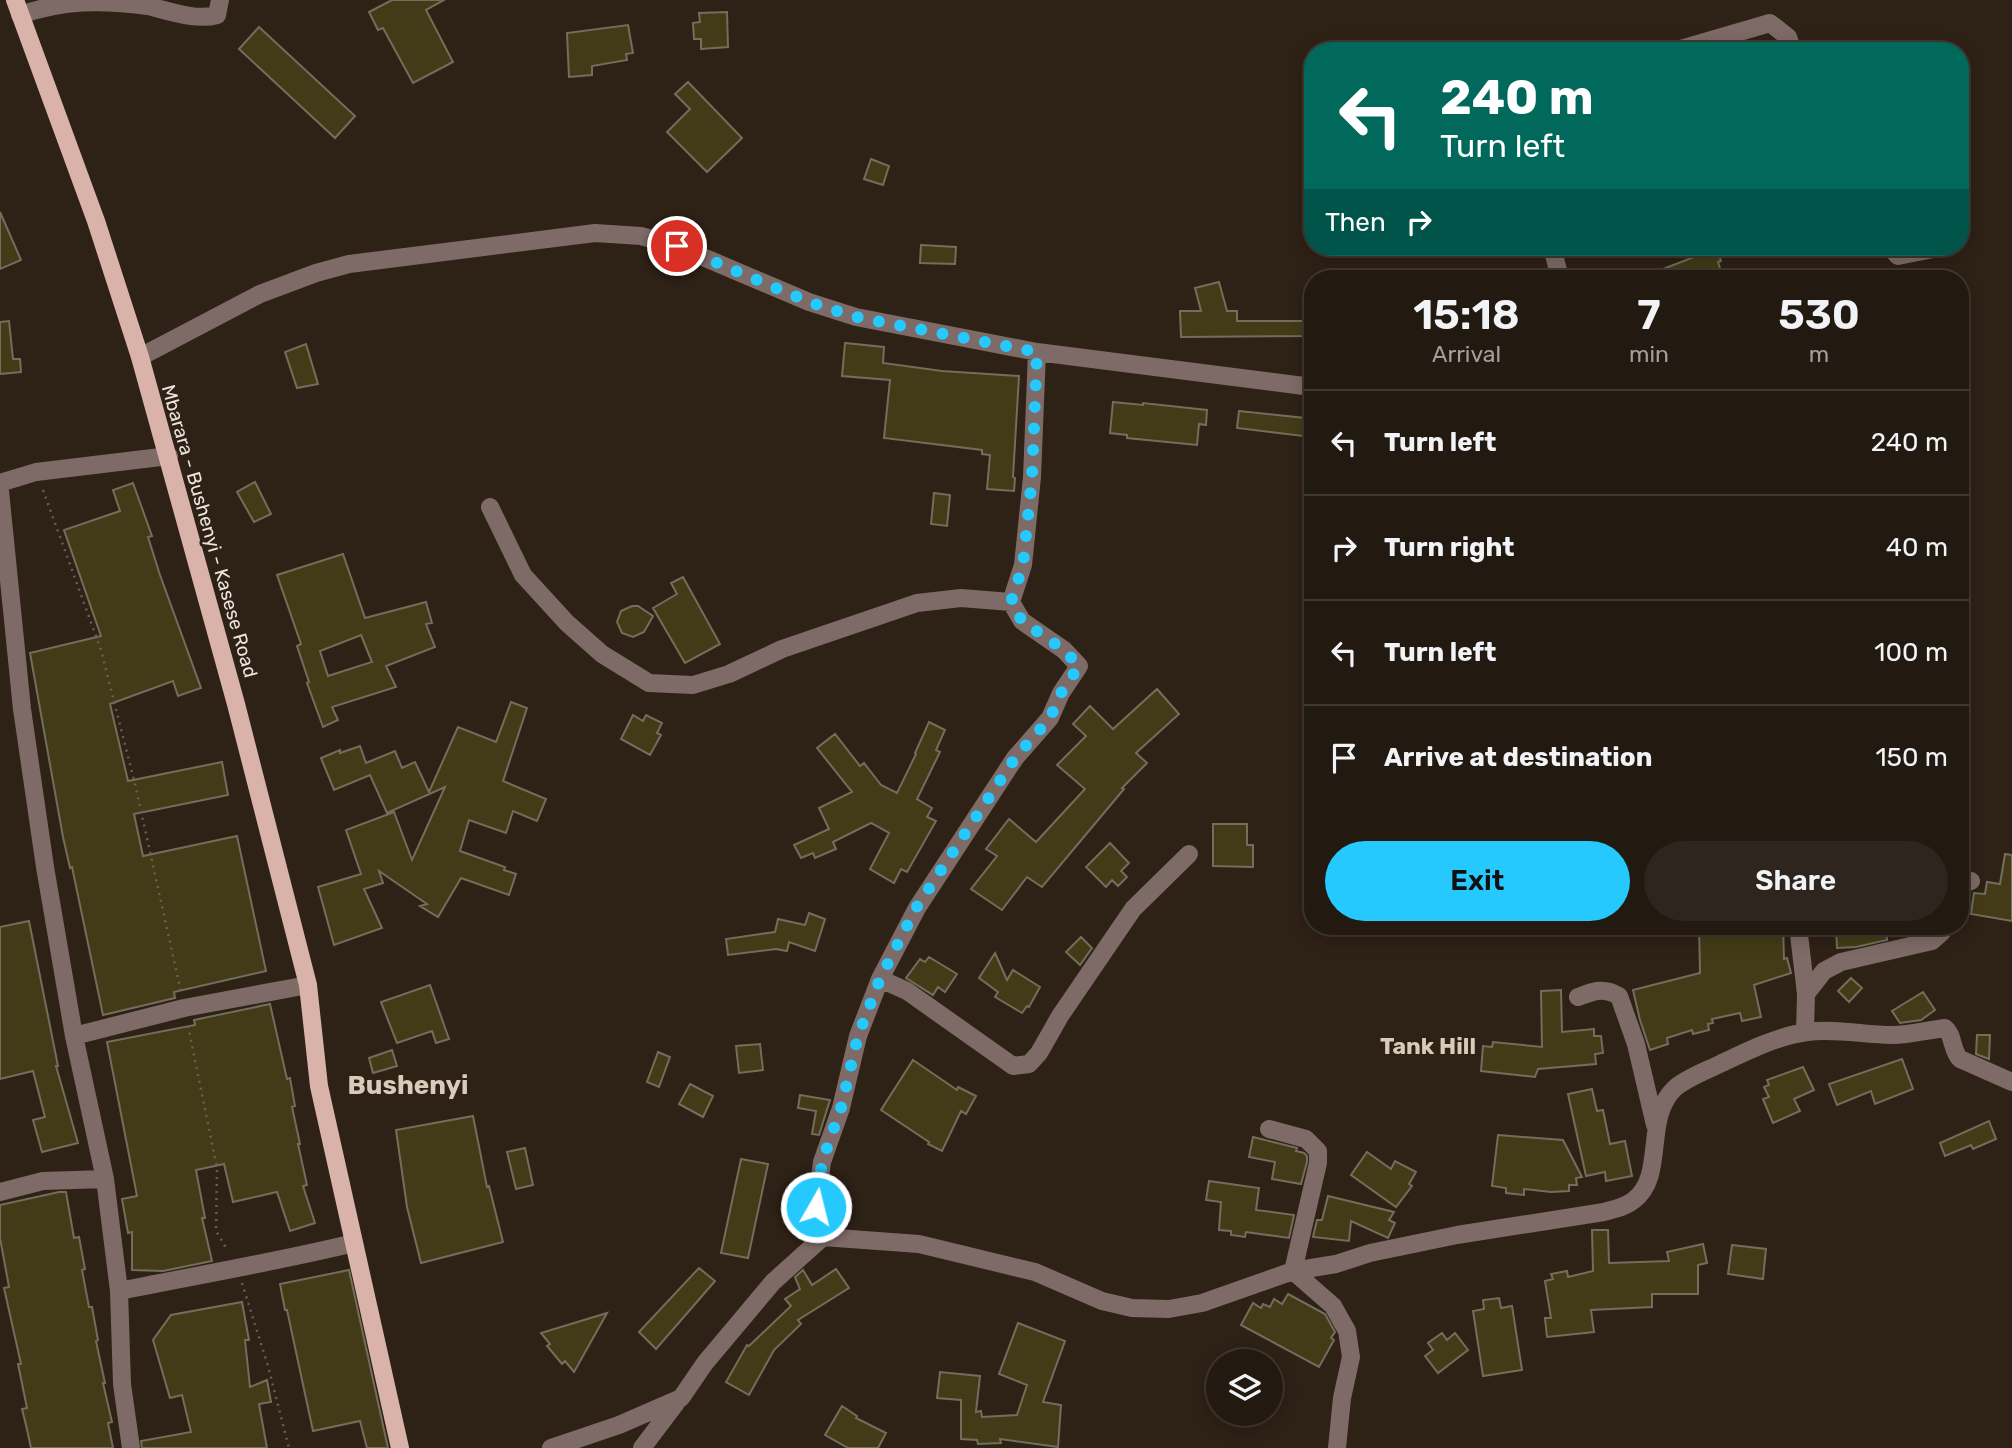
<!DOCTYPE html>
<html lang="en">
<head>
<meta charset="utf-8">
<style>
  body { margin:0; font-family:Rubik,sans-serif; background:#2e261e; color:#f1f3f6; height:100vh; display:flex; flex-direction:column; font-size:26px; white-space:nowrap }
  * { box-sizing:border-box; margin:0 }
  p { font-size:23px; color:#a2a09f }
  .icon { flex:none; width:38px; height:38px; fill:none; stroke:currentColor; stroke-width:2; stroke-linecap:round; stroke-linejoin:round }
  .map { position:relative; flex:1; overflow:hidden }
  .sheet { position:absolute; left:1304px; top:270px; width:665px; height:665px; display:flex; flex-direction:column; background:#221910; border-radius:28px; box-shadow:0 4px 18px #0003,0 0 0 2px #3f3830 }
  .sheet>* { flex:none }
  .top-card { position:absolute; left:1304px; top:42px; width:665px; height:214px; border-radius:28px; box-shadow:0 4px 18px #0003,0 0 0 2px #3f3830; background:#00695c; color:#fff; overflow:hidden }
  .buttons { position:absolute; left:1206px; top:1349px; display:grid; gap:14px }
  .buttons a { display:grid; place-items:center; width:77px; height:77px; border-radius:50%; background:#221910; box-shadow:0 4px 18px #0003,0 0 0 2px #3f3830; font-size:35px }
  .pin { position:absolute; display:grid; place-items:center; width:60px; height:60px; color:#fff; margin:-30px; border:4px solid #fff; border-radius:50%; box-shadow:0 2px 7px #0007 }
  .me { position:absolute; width:77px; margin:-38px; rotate:8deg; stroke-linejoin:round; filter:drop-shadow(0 0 5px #0008) }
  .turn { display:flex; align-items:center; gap:24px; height:147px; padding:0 21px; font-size:32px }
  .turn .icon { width:91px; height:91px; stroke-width:2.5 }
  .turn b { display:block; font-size:49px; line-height:60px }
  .then { display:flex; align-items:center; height:66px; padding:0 21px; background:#0003; gap:14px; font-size:26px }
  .eta { display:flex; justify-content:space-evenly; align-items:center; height:119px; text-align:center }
  .eta b { font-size:42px; font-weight:600; line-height:49px }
  .action { display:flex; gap:14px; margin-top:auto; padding:14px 21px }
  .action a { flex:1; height:80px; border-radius:42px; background:#25c9fe; color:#111; font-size:28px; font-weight:600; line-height:80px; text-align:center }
  .action a+a { background:#2e261e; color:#f1f3f6 }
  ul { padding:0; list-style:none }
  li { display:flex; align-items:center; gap:21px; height:105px; padding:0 21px; border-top:2px solid #3f3830 }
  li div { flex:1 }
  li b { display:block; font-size:26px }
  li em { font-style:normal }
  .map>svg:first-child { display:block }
</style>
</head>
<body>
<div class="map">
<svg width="2012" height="1448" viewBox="0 0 2012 1448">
  <rect width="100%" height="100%" fill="#2e2116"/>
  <path fill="#433b17" stroke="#726e5c" stroke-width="2" fill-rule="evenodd" d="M392,0H444L426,10L453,62L413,83L383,28L378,30L369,12Z
    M727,12L728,47L701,49V39H694L693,23L700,22L699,13Z
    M628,25L633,53L626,54L627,60L592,66V75L569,77L567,33Z
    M259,27L355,116L335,138L239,49Z
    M688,82L742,138L707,172L667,132L690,109L675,94Z
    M871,159L889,166L883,185L864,179Z
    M0,212L21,260L0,269Z
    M921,245L956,247L955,264L920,263Z
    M1717,248L1721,261L1718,262L1723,278H1640Z
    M1219,282L1227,311H1237V321H1312V336L1181,337L1180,311H1201L1195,288Z
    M9,321L13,359H20L21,372L0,374V322Z
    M845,343L884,347L883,363L942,371L1019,376L1013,477L1015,478L1014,491L987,489L990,455L982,454V450L884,438L890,380L842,376Z
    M306,344L318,384L297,388L285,352Z
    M1113,402L1143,405V403L1207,410L1206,425L1199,424L1197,445L1127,438V435L1110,433Z
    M1239,411L1305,418L1303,436L1237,428Z
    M255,482L271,514L254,522L237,492Z
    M133,483L152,536L148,537L160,575L201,688L178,696L173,681L110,704L128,781L222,762L228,795L134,814L143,856L237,836L266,971L174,992L175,998L103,1015L72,867L70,868L63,837L30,653L101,636L64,530L120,511L113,490Z
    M934,493L950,495L947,526L931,524Z
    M343,554L365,618L426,602L432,623L426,624L435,647L386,666L396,687L332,707L338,720L323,727L307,683L309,682L297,646L301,644L277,575ZM361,635L372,662L328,676L320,651Z
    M683,577L720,644L685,663L653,608L677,594L671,583Z
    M632,606H638L653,616L644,632L633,637L622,633L617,622L621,611Z
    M1157,689L1179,714L1136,753L1147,763L1122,788L1124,789L1042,887L1027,877L1002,910L971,889L997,856L986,849L1009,819L1036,842L1085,789L1057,765L1086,736L1073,724L1090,706L1113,729Z
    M511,702L527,708L503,781L546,799L537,821L513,811L506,833L469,820L460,851L505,867L504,870L516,874L509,895L461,878L438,917L420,906L427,904L379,871L383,883L364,889L382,928L334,945L318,887L361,874L346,830L394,812L412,860L445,787L387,813L370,775L334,790L321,758L340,750V753L360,746L366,763L395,751L402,768L415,762L429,792L458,727L496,742Z
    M633,715L643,721L646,715L662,723L657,733L661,735L650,755L621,739Z
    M929,722L945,730L936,750L940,752L917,799L932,808L927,817L936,821L907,872L901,869L894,883L870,869L889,833L871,823L833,842L836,849L815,858L813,853L801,858L794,845L829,829L819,808L852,792L817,748L835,734L860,766L864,763L881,785L897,793L916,754L915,753Z
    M1213,824H1247V845H1253V867L1213,866Z
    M1110,843L1129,863L1121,871L1127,877L1118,886L1112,880L1106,887L1086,867Z
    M2005,854L2012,855V921L1971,914L1974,893L1985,894L1987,882L2000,884Z
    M809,913L825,919L815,951L789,942L787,951L776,949L728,955L726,939L775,932L778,919L805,925Z
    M29,921L58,1066H56L78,1143L42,1152L33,1120L45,1117L33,1071L0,1079V927Z
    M1699,926H1783L1784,959L1787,958L1791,973L1754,985L1761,1017L1742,1021L1740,1013L1712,1019L1713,1023L1708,1024L1709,1030L1693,1034L1692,1030L1667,1038L1668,1044L1650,1050L1640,1020L1633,990L1700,973Z
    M1836,926H1886L1887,940L1856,947L1837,948Z
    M1081,937L1092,948L1080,965L1066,952Z
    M995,953L1007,980L1013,970L1040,987L1029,1007L1027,1006L1022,1013L995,997L998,992L979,978Z
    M929,957L957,974L945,992L938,987L933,995L906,978L920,959L925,962Z
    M1851,978L1862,988L1849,1002L1838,991Z
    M430,985L449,1039L436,1043L432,1031L397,1043L381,1002Z
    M1561,990L1562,1032L1594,1029V1036H1601L1603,1053L1595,1054L1596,1064L1538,1069L1535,1077L1481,1071L1483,1046L1492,1047L1493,1042L1542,1047L1541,991Z
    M1923,992L1935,1010L1921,1020L1900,1023L1892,1011Z
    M270,1004L287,1079L290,1078L295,1106L292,1107L300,1144H298L307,1185L303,1186L315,1223L290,1231L277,1192L233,1202L224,1164L196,1170L205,1218H202L212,1261L163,1271L132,1270V1232L128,1233L122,1199L137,1196L107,1042L195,1025L194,1020Z
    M1977,1035H1990L1989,1059L1976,1054Z
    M760,1044L763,1070L739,1073L736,1046Z
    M392,1050L397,1066L373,1073L369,1058Z
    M658,1052L670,1057L659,1087L647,1082Z
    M1902,1059L1913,1089L1875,1104L1871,1091L1837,1105L1829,1084Z
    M913,1060L957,1090L958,1087L976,1096L966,1114L961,1111L942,1151L928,1144L929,1142L881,1110Z
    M1803,1067L1814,1090L1794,1099L1800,1111L1773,1123L1763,1099L1769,1097L1764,1087L1769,1085L1767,1080Z
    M690,1084L713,1096L703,1117L679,1104Z
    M1592,1089L1597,1111L1603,1110L1610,1144L1625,1141L1632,1176L1606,1181L1605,1172L1586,1176L1568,1094Z
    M800,1095L830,1100L819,1135L812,1134L816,1111L798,1108Z
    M473,1116L487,1187L489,1186L503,1242L421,1263L407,1207L396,1130Z
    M1989,1121L1996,1139L1973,1149L1971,1145L1945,1156L1940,1143Z
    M1498,1135L1563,1140L1582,1177L1576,1178L1577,1185H1569V1191L1551,1192L1524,1189V1195L1506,1193V1188L1492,1186Z
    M1253,1137L1297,1148L1296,1151L1304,1153L1307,1156V1162L1301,1184L1272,1179L1275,1162L1249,1157Z
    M525,1148L533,1185L516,1189L507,1152Z
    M1367,1152L1391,1169L1395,1161L1416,1172L1409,1184L1412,1186L1396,1207L1351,1175Z
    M741,1159L768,1164L748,1258L721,1253Z
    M1209,1181L1259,1188L1256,1210L1294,1215L1289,1238L1246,1232L1245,1237L1231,1235V1231L1219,1230L1221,1202L1206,1200Z
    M59,1192H66L74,1238L79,1237L85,1269L82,1270L89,1307H92L98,1340L96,1341L105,1383H103L112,1422L108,1423L113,1448H31L26,1425L22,1409L27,1408L18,1364H21L4,1288L9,1287L0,1238V1205Z
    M1328,1196L1394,1212L1389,1220L1395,1223L1388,1238L1351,1221L1349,1241L1313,1237L1317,1220H1322Z
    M1592,1230H1608L1609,1263L1669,1261L1667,1252L1703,1244L1707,1263L1698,1265V1294H1652V1307L1591,1310L1594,1332L1547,1337L1545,1318H1551L1545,1281L1553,1279L1551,1274L1567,1271L1568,1277L1593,1271Z
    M1732,1245L1766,1249L1763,1279L1728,1274Z
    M699,1268L715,1281L656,1349L639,1332Z
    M836,1269L849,1288L798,1320L801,1324L774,1350L749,1395L726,1382L747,1345L749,1346L791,1306L785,1299L800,1289L795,1277L803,1270L812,1285Z
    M349,1270L388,1448H367L360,1421L313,1431L287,1310H285L280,1284Z
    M1288,1294L1325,1314L1335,1332L1331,1338L1334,1340L1319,1367L1241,1325L1253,1303L1261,1308L1263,1304L1270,1307L1274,1299L1282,1304Z
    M1499,1298L1501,1308L1512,1306L1522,1370L1483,1376L1473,1311L1484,1309L1483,1300Z
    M242,1302L249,1340H245L250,1387L267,1380L271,1402L259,1404L267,1448H142L141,1441L191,1432L182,1395L170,1398L153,1340L171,1315Z
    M607,1313L574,1372L565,1361L562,1364L547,1346L550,1344L541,1333Z
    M1018,1323L1065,1341L1043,1402L1061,1405L1058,1447L1000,1439L1001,1443L978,1444L977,1440L961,1439V1400L937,1398L940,1372L980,1376L976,1412L981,1411L982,1417L1017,1415L1027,1385L999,1374Z
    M1442,1333L1447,1340L1455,1333L1468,1350L1438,1373L1425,1356L1433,1350L1428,1343Z
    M842,1406L857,1416L856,1418L886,1433L878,1448H848L825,1435Z"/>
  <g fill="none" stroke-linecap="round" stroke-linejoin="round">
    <path stroke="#6a5e54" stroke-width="2.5" stroke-dasharray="2 5" stroke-linecap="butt" d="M43,490L101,650L135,784L181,992
      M188,1026L217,1168L216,1231L228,1251
      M242,1283L268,1366L289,1448"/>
    <path stroke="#7e6b67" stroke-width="18" d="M20,15C65,0 100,0 148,6C169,11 196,21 217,15L220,0
      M1674,51L1770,23L1788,37L1793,51
      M1552,247L1560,278
      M1890,247L1898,256L1933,249
      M140,357L260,294L316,273L349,264L595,233L641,236L677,246L809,302L856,317L1037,352L1312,387
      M0,483L36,472L169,456
      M0,491L22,709L45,867L74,1036L105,1179L119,1291L122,1384L131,1448
      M490,507L523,575L567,623L602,654L649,683L693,685L729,674L782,649L917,603L961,598L1011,602
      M1960,884L1971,881
      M1798,926L1806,994
      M880,979L907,991L1013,1066L1029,1064L1039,1053L1060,1016L1133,909L1189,854
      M1578,997C1594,991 1603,987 1619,996L1636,1044L1655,1125
      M1805,1032L1806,994L1824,971L1841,962L1932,941L1942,932L1943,926
      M74,1036L184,1008L308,985
      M1269,1129L1306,1139L1318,1151V1163L1293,1271L1333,1306L1347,1331L1351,1357L1342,1398L1337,1448
      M0,1192L43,1181L105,1179
      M823,1237L919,1244L1035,1272L1102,1301L1132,1308L1169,1309L1202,1303L1293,1271L1336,1264L1370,1253L1457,1235L1604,1212C1614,1209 1626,1207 1634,1200C1666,1176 1643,1118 1675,1088C1688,1077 1706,1071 1722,1063C1749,1050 1778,1036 1807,1032C1836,1028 1864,1035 1892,1035C1910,1035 1928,1030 1945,1028C1954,1035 1951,1050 1960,1059L2012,1082
      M119,1291C198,1275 276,1262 354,1243
      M551,1448L619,1425L681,1398L705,1363L773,1282L823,1237L816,1207L822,1162L841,1108L858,1036L880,979L917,908L1015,758L1050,718L1061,693L1079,666L1064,650L1022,621L1011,602L1023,565L1032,477L1037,352
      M642,1448L676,1403"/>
    <path stroke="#d9b2aa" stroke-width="18" d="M15,0L96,221L140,357L236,704L308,985L319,1086L400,1448"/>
  </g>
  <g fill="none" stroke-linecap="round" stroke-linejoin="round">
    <path stroke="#25c9fe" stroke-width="12" stroke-dasharray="0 21.6" d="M677,246L809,302L856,317L1037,352L1032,477L1023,565L1011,602L1022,621L1064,650L1079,666L1061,693L1050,718L1015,758L916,908L880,979L858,1036L841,1108L822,1162L816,1207"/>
  </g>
  <g text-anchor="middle" stroke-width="6" stroke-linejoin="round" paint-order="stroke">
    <g font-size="19" fill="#ede4dd" stroke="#2e2116">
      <text transform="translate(210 531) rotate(74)" y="7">Mbarara - Bushenyi - Kasese Road</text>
    </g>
    <g font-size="23" font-weight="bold" fill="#dacaba" stroke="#2e2116">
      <text x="1428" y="1054">Tank Hill</text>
    </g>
    <g font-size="26" font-weight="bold" fill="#dacaba" stroke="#2e2116">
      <text x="408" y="1094">Bushenyi</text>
    </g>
  </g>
</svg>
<div class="buttons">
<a><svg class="icon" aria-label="layers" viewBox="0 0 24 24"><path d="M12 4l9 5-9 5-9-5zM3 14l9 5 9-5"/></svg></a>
</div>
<div class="pin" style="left:677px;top:246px;background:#d93025"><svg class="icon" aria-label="arrive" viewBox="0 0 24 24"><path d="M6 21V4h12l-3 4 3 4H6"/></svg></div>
<svg class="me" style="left:816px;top:1207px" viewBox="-20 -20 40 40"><circle r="17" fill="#25c9fe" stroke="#fff" stroke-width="3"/><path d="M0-11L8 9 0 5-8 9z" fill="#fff"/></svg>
<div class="top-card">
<div class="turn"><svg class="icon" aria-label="left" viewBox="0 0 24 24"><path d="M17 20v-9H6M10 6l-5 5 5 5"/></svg><div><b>240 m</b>Turn left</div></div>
<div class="then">Then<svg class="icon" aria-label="right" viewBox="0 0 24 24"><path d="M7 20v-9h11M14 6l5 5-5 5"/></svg></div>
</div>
<section class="sheet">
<div class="eta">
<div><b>15:18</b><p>Arrival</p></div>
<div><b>7</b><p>min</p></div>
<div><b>530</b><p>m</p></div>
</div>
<ul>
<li><svg class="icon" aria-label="left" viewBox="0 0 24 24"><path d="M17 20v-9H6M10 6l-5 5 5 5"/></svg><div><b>Turn left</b></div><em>240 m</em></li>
<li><svg class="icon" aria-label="right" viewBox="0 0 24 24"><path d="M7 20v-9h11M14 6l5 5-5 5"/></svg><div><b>Turn right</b></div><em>40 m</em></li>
<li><svg class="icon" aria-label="left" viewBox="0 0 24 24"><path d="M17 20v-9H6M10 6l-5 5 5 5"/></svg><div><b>Turn left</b></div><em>100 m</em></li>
<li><svg class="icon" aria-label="arrive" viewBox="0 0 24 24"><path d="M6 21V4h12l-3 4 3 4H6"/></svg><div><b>Arrive at destination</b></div><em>150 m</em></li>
</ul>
<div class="action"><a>Exit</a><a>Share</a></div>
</section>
</div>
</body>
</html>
